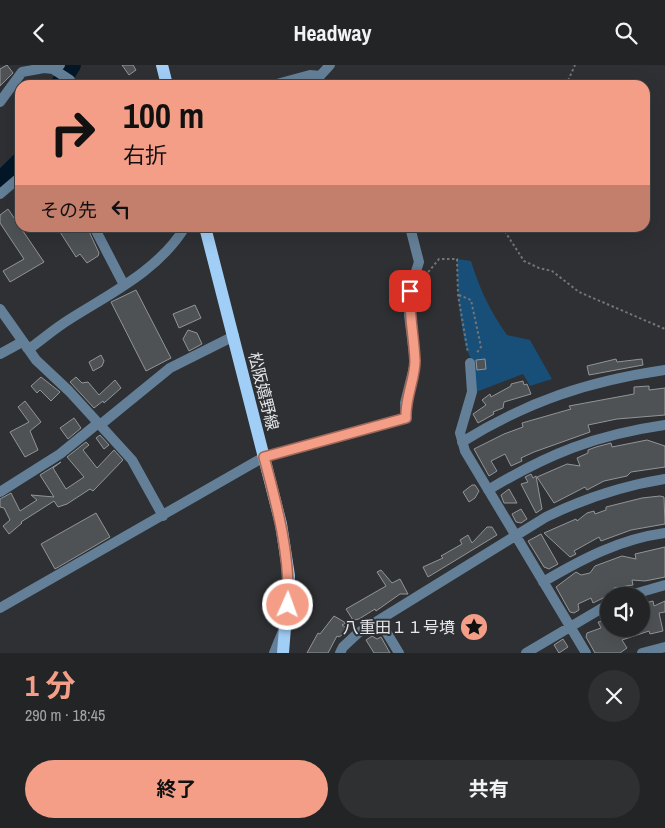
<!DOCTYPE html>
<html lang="ja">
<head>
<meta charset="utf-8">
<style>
  body { margin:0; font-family:"Archivo Narrow","Noto Sans JP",sans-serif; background:#2e3032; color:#f1f3f6; height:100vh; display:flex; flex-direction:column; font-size:19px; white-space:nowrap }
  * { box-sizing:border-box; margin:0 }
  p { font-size:16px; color:#a2a4a7 }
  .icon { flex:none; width:28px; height:28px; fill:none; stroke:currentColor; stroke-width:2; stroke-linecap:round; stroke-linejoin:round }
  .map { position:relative; height:588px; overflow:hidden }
  .side { display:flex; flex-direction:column; background:#222426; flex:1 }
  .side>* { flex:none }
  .banner { position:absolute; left:15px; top:15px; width:635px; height:152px; border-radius:15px; box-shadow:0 5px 20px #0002,0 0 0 1px #3f4143; background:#f49e88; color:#111; overflow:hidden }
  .fabs { position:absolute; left:600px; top:522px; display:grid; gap:10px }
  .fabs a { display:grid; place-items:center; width:50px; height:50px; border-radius:50%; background:#222426; box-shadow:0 5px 20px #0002,0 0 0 1px #3f4143; font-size:25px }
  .pin { position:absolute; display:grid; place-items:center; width:42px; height:42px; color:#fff; margin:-21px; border-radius:10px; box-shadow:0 2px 8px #0006 }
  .me { position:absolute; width:55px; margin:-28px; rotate:2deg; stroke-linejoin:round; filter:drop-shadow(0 0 4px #0008) }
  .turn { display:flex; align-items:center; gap:18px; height:105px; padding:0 25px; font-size:22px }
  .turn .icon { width:65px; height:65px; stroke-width:2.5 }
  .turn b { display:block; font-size:35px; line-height:42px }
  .then { display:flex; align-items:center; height:48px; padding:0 25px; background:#0003; gap:10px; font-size:19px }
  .round { display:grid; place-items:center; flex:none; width:52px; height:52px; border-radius:26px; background:#2e3032 }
  .head { display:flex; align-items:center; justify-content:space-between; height:85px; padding:0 25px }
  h1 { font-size:30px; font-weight:700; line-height:38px; color:#f49e88 }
  .action { display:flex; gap:10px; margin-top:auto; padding:10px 25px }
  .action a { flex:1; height:58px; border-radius:30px; background:#f49e88; color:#111; font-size:20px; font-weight:700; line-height:58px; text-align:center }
  .action a+a { background:#2e3032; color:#f1f3f6 }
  header { display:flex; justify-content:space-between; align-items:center; height:65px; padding:0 25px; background:#222426; font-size:22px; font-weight:700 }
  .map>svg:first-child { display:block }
</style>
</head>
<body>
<header><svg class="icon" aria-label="back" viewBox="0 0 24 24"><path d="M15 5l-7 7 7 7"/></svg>Headway<svg class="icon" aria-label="search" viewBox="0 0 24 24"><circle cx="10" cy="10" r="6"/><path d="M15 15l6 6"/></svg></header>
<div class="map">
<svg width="665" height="588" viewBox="0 0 665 588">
  <rect width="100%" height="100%" fill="#2e3033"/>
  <path fill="#174f79" d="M457,194L471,196C479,223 491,248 507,270L530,275L552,314L530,321L523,309L476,327L473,295C460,284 457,212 457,194Z"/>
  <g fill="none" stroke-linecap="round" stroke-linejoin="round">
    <path stroke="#031728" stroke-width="18" d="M59,20L72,0
      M0,116L20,96"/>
  </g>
  <path fill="#4f5254" stroke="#929598" d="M7,0L13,8L0,21V4Z
    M122,0H133L136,5L129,10Z
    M8,144L44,197L10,217L3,206L24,194L0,158V150Z
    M66,162H87L99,188L98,191L87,198L80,189L76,192L60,167Z
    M136,225L171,293L146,306L111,237Z
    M195,240L201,253L179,263L173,249Z
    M188,265L197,268L202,279L189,286L183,274Z
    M101,290L104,296L102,301L93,306L89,297Z
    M485,294L486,304L477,305L476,295Z
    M616,294L617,297L642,294L643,300L589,310L587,301Z
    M41,312L60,327L51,336L40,325L37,328L31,321Z
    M76,312L82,318L88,317L99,330L115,315L121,323L104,338L103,336L94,343L70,317Z
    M523,316L524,320L527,319L531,329L504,337L503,343L493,347L494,349L478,358L473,349L486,340L482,335L490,329L491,332L511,321V319Z
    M649,321V325L665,323V350L617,354L588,360L590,367L534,387L521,393L522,396L511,401L505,389L491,396L497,406L489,411L474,384L504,369L523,362L522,358L571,344L569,341L634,329V322Z
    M25,336L41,357L30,366L38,385L25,392L10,367L29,357L18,342Z
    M74,353L81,363L68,374L60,363Z
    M100,370L109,380L104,384L96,373Z
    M647,375L665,381V402L631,407L627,411L604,416L587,425L585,422L554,438L537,412L567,399L580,401L577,393L588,388V385L596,382L611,378L612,382Z
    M86,377L89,380L83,385L97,403L114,385L123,395L93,426L90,424L67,439L58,442L54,436L21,457L22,458L9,469L3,461L10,455L4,443L0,442V434L11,428L20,446L37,435L31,430L54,432L40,410L61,397L53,403L66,424L84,412L67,392Z
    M531,409L533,413L536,411L542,444L536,448L521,419L528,417L525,412Z
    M472,420H475L479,426L475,433L469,437L463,427Z
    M509,424L517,438H504L501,430Z
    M660,431L664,432L665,459L631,465L601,476L599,472L574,486L576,489L570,492L544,468L576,454L577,456L587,448L594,446L595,449L606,445V442L642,433Z
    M521,444L527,454L521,458L516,457L512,449Z
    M96,448L110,472L55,504L41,479Z
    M487,462H492L497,470L428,512L423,502L443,493L441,491L462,479L460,475L468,470L472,478Z
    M541,469L558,499L549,504L544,502L528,476Z
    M665,482V512L645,516L632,515L633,520L614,523L615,527L593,538L591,533L578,539L579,545L574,548L570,547L556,522L576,507L581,510L590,508L595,501L622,491L636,494L635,489Z
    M381,505L392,518L400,514L408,529H400L376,546L375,544L359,554L353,555L346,544L386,521L377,507Z
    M653,536L654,541L665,536V547L659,548L663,566L650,569L649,566L622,575L627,583L620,588H595L586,572L587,568L601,563L598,557L609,555V564H641V539Z
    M334,551L346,558L342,560L349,565L339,572L337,571L328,588H307L318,568L320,569Z
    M372,571L377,574L381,572L390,588H374L366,575Z
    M563,574L568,582L559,588L554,580Z"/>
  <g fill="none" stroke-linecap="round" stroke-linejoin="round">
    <path stroke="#727477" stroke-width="2" stroke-dasharray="2.5 2.5" stroke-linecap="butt" d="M566,20L575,0
      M502,162L524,196L539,203L552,206L579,227L665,264
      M425,211L439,194H457L458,230L468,288
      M459,230L471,235L481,282L476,289"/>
    <path stroke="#648098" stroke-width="10" d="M60,0L53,4L70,15V20
      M273,20L310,10L320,11L330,0
      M0,37L22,7L44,3L53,4
      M0,129L20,112
      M94,162L124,220
      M0,244L36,295L69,326L132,395L163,451
      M27,283L33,281C45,272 57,262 70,254C111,228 159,205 185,162
      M0,289L22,277
      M470,298L472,327L460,368L465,386L586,588
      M100,360L170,303L234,271
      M462,377C528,336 589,316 665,305
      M488,425C548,389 595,370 665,360
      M0,427L60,389L97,359
      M543,517C582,494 620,474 665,468
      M627,531L665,520
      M0,543L264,392L406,353L405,338L415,298L409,250L410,225L419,197L410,162
      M379,555L399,588
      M274,588L283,566
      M340,588L343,582L358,568L546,452C585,433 622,421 665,414
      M526,588L609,539
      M642,588L665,582"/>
    <path stroke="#a1cef6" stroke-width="12" d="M162,0L167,20
      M205,162L281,459L289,511L283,588"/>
  </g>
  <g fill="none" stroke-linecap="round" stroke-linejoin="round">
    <defs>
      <path id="route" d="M288,540C290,488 277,441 264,392L406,353C405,333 415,314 415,296C414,272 409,250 410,226"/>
    </defs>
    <use href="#route" stroke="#9f6758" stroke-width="12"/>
    <use href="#route" stroke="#f49e88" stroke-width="9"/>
  </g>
  <defs>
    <symbol id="sight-disc" viewBox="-11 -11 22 22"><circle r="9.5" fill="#f49e88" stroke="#2e3033"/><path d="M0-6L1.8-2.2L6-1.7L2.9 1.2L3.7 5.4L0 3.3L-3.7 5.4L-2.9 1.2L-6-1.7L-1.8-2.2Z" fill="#111"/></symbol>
  </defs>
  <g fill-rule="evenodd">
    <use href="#sight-disc" x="458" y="546" width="32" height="32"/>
  </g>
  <g text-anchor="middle" stroke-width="4" stroke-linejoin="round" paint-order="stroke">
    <g font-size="16" fill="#e6e7e9" stroke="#2e3033">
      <text transform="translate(264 326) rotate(76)" y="6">松阪嬉野線</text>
    </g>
    <g font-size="16" fill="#e6e7e9" stroke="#2e3033" text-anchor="end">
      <text x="455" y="568">八重田１１号墳</text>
    </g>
  </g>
</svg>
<div class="fabs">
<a><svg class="icon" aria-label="sound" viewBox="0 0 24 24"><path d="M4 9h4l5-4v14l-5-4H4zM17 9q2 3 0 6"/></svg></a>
</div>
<div class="pin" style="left:410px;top:226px;background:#d93025"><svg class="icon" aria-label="arrive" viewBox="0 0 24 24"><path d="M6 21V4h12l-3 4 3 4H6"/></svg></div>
<svg class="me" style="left:288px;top:540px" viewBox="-20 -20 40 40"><circle r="17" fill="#f49e88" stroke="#fff" stroke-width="3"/><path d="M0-11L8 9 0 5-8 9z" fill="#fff"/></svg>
<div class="banner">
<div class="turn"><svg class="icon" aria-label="right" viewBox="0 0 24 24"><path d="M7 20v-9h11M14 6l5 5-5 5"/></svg><div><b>100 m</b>右折</div></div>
<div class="then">その先<svg class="icon" aria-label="left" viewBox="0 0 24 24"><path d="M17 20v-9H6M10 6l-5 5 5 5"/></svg></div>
</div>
</div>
<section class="side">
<div class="head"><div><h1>1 分</h1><p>290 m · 18:45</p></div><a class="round"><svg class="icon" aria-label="close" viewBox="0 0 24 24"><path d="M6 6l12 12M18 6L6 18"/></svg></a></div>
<div class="action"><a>終了</a><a>共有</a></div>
</section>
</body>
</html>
